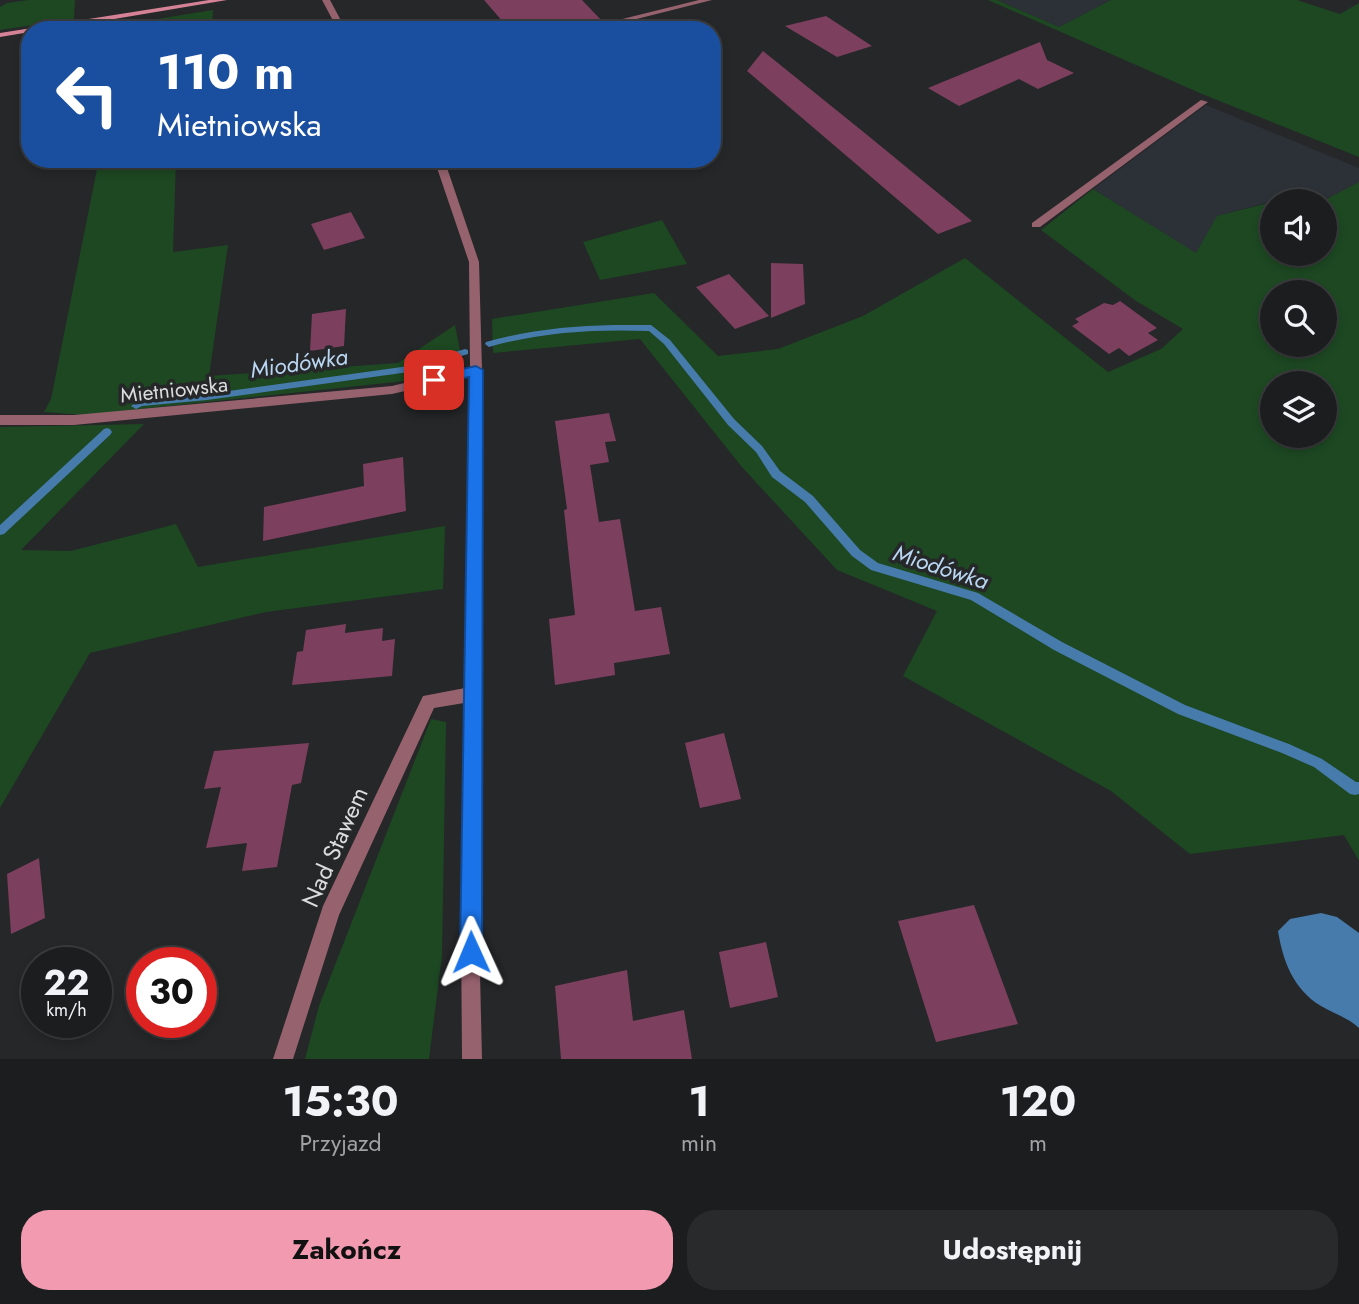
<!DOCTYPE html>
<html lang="pl">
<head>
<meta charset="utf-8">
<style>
  body { margin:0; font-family:Jost,sans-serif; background:#292a2c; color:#f1f3f6; height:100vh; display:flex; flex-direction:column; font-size:26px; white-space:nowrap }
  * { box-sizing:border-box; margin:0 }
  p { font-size:23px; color:#a0a2a4 }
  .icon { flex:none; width:38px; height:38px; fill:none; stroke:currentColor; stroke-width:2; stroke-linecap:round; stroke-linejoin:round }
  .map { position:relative; height:1059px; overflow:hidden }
  .sheet { display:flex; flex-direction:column; background:#1c1d1f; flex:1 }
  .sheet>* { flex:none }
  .banner { position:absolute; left:21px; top:21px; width:700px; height:147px; border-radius:28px; box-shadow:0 4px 10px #0003,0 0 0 2px #3a3b3d; background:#1a4fa0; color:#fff; overflow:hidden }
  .fabs { position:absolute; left:1260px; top:189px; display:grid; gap:14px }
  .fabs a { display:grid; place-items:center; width:77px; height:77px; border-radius:50%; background:#1c1d1f; box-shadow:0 4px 10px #0003,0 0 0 2px #3a3b3d; font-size:35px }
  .speed { position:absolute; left:21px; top:947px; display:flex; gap:14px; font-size:35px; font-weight:700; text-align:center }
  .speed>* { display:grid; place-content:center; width:91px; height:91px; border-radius:50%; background:#1c1d1f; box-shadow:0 4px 10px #0003,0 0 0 2px #3a3b3d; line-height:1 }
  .speed small { font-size:18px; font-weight:400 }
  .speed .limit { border:10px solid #d22; background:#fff; color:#111 }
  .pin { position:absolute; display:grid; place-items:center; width:60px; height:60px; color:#fff; margin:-30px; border-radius:14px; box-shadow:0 4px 10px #0006 }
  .me { position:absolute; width:77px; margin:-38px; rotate:359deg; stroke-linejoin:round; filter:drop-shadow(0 0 5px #0008) }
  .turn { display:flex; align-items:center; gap:24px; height:147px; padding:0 21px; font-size:32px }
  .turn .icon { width:91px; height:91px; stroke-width:2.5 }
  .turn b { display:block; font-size:49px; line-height:60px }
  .eta { display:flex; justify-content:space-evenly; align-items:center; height:119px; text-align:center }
  .eta b { font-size:42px; font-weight:700; line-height:49px }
  .button { display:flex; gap:14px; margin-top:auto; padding:14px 21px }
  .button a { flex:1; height:80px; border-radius:28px; background:#f29ab0; color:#111; font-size:28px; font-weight:700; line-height:80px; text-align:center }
  .button a+a { background:#292a2c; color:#f1f3f6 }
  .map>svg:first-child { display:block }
</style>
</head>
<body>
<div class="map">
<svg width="1359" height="1059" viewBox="0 0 1359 1059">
  <rect width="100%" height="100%" fill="#252729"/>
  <path fill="#2c3037" d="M997,0H1111L1059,27Z
    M1206,105L1359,168V182L1323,201H1272L1218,216L1196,254L1093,189Z"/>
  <path fill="#1d4822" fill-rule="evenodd" d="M28,0H75L74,19L0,30V7L7,3Z
    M988,0H997L1059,27L1111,0H1297L1340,14L1359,3V157L1202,94Z
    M213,10L212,30H109L113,26Z
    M99,159H176L173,252L228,245L209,376L398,363L455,325L463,366L424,379L84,415L44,412L51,399Z
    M1359,182V861L1344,835L1190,854L1111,791L903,676L937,611L837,570L741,466L640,339L493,353L492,319L654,293L718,356L778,349L863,316L965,258L1108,372L1161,349L1183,329L1136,301L1041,230L1093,189L1196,253L1217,216L1272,202V254H1325L1323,201ZM1272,292H1325V345H1272ZM1272,383H1325V436H1272Z
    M662,220L687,264L600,280L583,242Z
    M144,424L21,550L71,551L176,524L198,567L445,526L443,589L266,612L90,653L0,808V427Z
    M431,719L446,722L442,955L429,1059H305L319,1006Z"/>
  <path fill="#467bab" d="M1321,913L1337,917L1359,933V1028C1347,1017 1334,1014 1321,1006C1293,989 1283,961 1278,931L1290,919Z"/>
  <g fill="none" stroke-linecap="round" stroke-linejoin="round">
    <path fill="#467bab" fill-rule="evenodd" d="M613,325H651L670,340L734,419L762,446L780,471L813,496L860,550L878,563L978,593L1062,642L1185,705L1289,744L1322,759L1356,782H1359V794L1355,795L1350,794L1314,767L1282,753L1178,714L1054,650L971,600L871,570L852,556L805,502L772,477L756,452L728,425L664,344L649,331C595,329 541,332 489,347L485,344L486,342C528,330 570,326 613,325Z
      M465,349L468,350V354L409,372L207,400L142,406L136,409L131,406L140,400L207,394L409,366Z
      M107,428L110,429L112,432L110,435L4,534L0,535V525L104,429Z"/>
  </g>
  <path fill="#7d3f5e" d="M484,0H582L602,21L576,30H510Z
    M826,16L872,46L837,57L785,26Z
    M1040,42L1047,60L1074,73L1038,89L1019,79L959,106L928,88Z
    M763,51L866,134L972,221L938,234L747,71Z
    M351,212L365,238L324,250L311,224Z
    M771,263L803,264L805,304L771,318Z
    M729,274L769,316L735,329L696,287Z
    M1120,301L1157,328L1148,333L1158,340L1129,356L1119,348L1109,354L1072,326L1079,322L1075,319L1104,303L1113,305Z
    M346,309L344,346L310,351L312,314Z
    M609,413L616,441L605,442L609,462L590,465L599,522L620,519L635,611L661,607L670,654L614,663L615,675L555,685L549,619L575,615L564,510L567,509L555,421Z
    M403,457L406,511L263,541L264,507L364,486L363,464Z
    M346,624L345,633L383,628L382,641L395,639L392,676L292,685L297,652L303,651L306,630Z
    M724,733L741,799L700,808L685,743Z
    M309,743L301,783L292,785L277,867L242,871L247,843L206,848L221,787L204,789L214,751Z
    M39,858L45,918L11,934L7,874Z
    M974,905L1018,1024L936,1042L898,921Z
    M766,942L778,997L730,1008L719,952Z
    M627,970L633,1021L684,1010L692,1059H561L555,986Z"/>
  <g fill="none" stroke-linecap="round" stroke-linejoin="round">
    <path fill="#96626e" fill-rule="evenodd" d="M1201,100L1208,102L1040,227H1032V223Z"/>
    <path fill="#96626e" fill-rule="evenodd" d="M322,0H330L346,30H338Z
      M699,0H712L593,30H578Z
      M434,159H444L479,262L482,370L479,930L482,1059H462L461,930L464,703L434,708L339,915L293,1059H273L323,906L423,696L465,688L470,376L392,394L74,425H0V415H74L392,386L470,367L469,262Z"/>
    <path fill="#d58297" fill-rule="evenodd" d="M209,0H227L49,30H30V32L0,37V33Z"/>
  </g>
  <path fill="#1a73e8" stroke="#114b97" stroke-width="2" d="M476,366L483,370L482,952L479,959L471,963L463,959L460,952L469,377L434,385L427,380L434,375Z"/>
  <g text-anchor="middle" stroke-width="7" stroke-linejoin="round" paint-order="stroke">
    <g font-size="21" fill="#dbdcdd" stroke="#252729">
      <text transform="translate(174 390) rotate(-6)" y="7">Mietniowska</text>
    </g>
    <g font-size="23" font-style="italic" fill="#b9d6f2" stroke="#252729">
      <text transform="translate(299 363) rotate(-8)" y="8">Miodówka</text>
      <text transform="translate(941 567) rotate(18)" y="8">Miodówka</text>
    </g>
    <g font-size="24" fill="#dbdcdd" stroke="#252729">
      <text transform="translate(335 847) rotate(-66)" y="8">Nad Stawem</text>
    </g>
  </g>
</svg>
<div class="fabs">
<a><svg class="icon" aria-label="sound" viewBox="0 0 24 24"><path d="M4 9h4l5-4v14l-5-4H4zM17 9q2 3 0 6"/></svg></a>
<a><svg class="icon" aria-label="search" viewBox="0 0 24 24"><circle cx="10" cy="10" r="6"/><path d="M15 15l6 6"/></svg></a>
<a><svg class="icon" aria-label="layers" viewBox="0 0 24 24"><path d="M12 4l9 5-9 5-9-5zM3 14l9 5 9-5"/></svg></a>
</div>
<div class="speed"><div>22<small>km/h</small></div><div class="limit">30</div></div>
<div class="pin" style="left:434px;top:380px;background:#d93025"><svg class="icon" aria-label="arrive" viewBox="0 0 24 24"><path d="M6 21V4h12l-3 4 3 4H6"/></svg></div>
<svg class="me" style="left:471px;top:952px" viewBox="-20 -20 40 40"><path d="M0-17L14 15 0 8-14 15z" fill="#1a73e8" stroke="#fff" stroke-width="4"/></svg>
<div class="banner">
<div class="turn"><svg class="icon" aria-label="left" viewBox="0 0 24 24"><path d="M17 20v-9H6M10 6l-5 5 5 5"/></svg><div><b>110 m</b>Mietniowska</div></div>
</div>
</div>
<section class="sheet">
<div class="eta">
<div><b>15:30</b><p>Przyjazd</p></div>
<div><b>1</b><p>min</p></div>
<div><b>120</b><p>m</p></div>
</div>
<div class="button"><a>Zakończ</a><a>Udostępnij</a></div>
</section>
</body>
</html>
